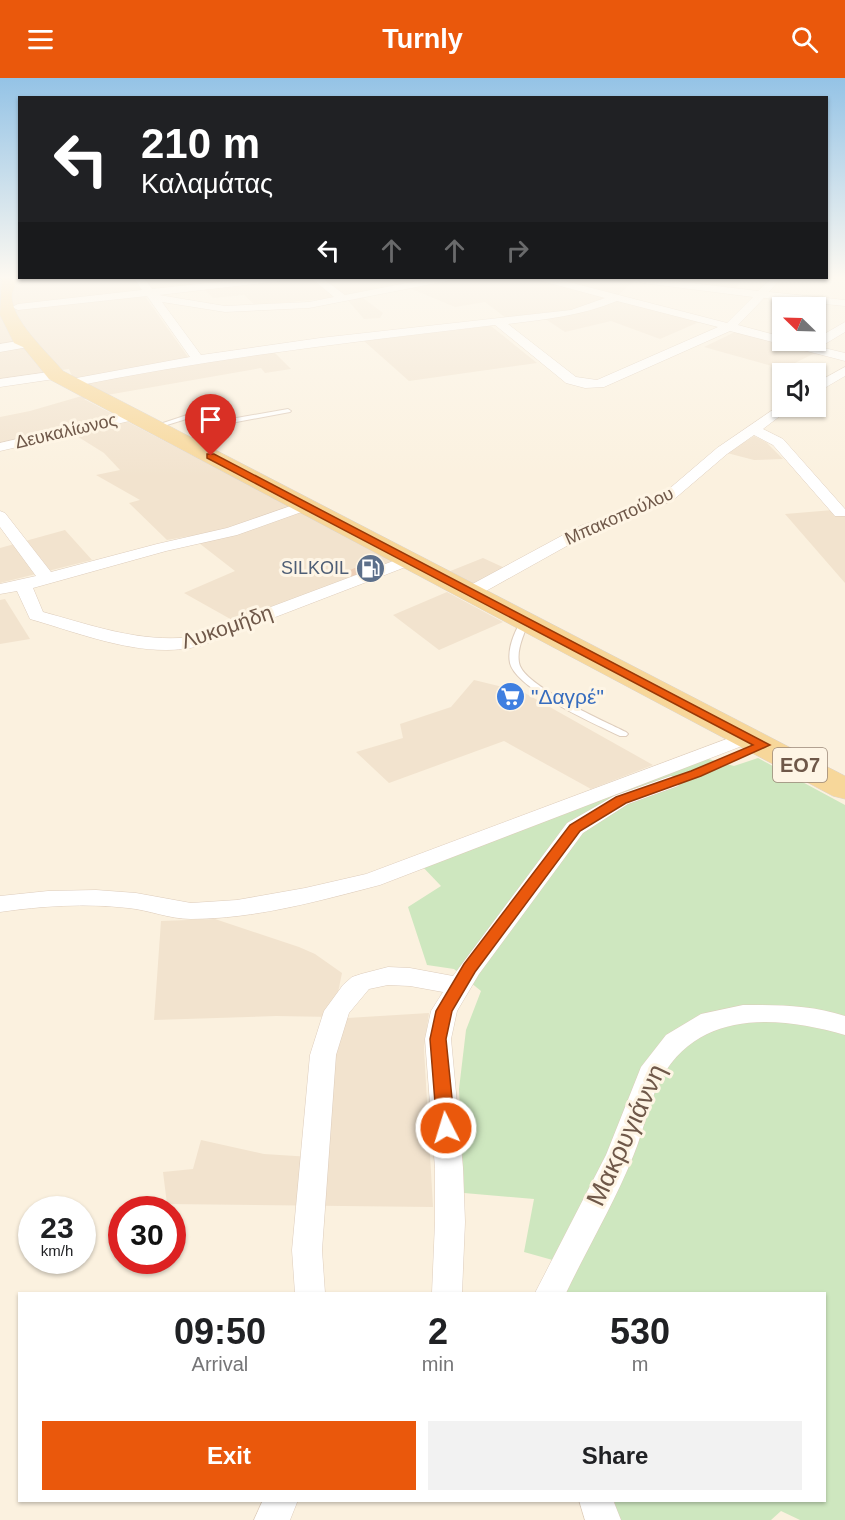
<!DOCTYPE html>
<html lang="en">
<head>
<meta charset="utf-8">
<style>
  body { margin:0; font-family:Helvetica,sans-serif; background:#f2f2f2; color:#202124; height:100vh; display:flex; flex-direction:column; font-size:22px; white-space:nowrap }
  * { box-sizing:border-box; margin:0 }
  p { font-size:20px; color:#757577 }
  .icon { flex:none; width:33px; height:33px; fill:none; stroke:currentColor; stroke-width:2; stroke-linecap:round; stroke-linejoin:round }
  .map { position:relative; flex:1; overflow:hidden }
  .drawer { position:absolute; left:18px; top:1214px; width:808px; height:210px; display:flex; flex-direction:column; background:#fff; border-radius:0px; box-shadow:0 2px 4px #0004 }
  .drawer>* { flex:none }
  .top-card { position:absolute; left:18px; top:18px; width:810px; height:183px; border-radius:0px; box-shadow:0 2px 4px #0004; background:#202124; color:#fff; overflow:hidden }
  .needle { width:39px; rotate:293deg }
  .fabs { position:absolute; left:772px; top:219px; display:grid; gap:12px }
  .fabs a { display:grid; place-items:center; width:54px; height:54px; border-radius:0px; background:#fff; box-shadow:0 2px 4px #0004; font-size:30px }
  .speed { position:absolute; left:18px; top:1118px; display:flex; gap:12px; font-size:30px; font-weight:700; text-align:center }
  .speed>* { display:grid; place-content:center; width:78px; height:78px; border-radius:50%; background:#fff; box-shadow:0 2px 4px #0004; line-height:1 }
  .speed small { font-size:15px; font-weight:400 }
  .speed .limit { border:9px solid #d22; background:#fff; color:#111 }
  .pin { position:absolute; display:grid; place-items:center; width:51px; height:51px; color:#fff; margin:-62px -26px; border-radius:50% 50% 50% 0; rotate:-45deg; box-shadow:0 0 6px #0007 }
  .pin .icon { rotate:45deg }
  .me { position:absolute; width:66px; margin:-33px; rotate:355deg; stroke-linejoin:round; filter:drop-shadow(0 0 4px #0008) }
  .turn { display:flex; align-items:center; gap:21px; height:126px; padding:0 24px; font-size:27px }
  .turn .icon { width:78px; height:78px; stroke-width:2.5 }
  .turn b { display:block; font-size:42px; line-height:51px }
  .lanes { display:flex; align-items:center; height:57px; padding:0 24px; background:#0003; justify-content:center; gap:30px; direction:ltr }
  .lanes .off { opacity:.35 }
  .eta { display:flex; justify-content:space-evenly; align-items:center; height:102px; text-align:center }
  .eta b { font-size:36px; font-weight:700; line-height:42px }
  .button { display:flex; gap:12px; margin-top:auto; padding:12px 24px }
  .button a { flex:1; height:69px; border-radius:0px; background:#ea580c; color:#fff; font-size:24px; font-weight:700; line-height:69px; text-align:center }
  .button a+a { background:#f2f2f2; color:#202124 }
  header { display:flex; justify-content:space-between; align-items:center; height:78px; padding:0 24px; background:#ea580c; color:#fff; font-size:27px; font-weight:700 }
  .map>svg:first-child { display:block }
</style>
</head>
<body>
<header><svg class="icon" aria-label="menu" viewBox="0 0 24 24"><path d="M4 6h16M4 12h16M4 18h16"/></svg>Turnly<svg class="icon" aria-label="search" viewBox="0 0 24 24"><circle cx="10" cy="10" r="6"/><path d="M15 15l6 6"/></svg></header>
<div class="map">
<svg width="845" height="1442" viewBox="0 0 845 1442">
  <rect width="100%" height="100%" fill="#fbf1df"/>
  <path fill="#f2e3ce" d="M0,198H19L20,200H748H743L735,212L638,200L618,217L699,244L660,261L611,243L565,254L538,236L506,240L485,224L455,229L402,207L359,217L383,235L380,240L364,241L345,219L255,227L244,217L213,220L199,206L141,213L193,286L274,274L291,291L265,295L261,290L84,321L404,488L241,547L184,515L235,493L190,458L167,462L129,425L140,422L96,397L120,392L104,375L72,355L0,371V339L30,333L99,313L72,298L69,291L0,301Z
    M491,248L537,285L409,303L364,263Z
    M735,254L815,275L783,291L704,269Z
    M754,358L766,364L783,381L754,382L727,375Z
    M845,431V505L785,436Z
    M65,452L92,482L0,505V470Z
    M483,480L507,491L474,507L448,494Z
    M447,514L503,544L439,572L393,537Z
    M5,521L30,561L0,566V522Z
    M474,602L523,614L653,687L591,711L504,663L389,705L356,674L403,660L400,646L451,629Z
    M215,841L299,869L315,876L342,895L333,939L276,938L154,942L161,843Z
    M429,935L424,971L433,1129L167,1126L163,1094L193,1091L201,1062L264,1076L311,1079L331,941Z"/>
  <path fill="#cee7bf" d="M705,680L734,688L758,680L845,727V1442H800L781,1433L771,1442H619L614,1422H825V1215H559L574,1188L524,1174L534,1121L464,1115L459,1011L466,952L481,913L454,891L427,887L408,829L441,808L420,786Z"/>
  <path fill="#eed0b8" d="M369,484L381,490L355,501L343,495Z"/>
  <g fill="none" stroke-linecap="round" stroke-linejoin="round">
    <defs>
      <path id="service" d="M288,331L291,333L290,334L231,345L196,338L154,351L151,349L196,334L231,341Z
        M525,540L529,543C524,556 515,574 520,588C529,610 604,643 626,654L628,656L626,658H620C595,646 516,611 510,585C507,571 515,553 522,541Z"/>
      <path id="minor" d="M134,200H144L152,211L255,200H285L280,203L159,217L225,228L309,224L334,219L311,200H322L345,217L433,200H452L447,203L309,230L225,234L162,224L201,277L320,260L571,232L605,220L538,202L537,200H553L727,245L753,219L643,205L638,202L640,200H649L758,213L771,200H781L769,214L845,222V228L764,220L738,247L783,259V262L807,266L845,244V254L820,269L845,275V283L730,253L604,309L585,310L566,305L495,247C353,264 211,280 71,309L66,308L65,305L66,302L71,301L190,279L147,218L18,232L12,229L18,226L142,212ZM617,223L718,249L597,302L576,299L508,246C546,241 581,238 617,223Z
        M30,261L34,262V268L0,274V266Z
        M845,289V298L816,315V305Z
        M56,293L62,297L61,300L0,309V301Z
        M783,325V328H793L763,351L783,361L845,431V438H835L773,367L754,357L727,376L672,423L590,455L477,518H465L463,514L465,510L578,449L662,417L717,370Z
        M133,334L138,335L140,338L138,341L0,373V365Z
        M305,423L310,425L313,428L310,431L237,457L166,473L33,510L43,534C91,547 140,565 191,559L404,479L410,477L418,482L416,485L200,568C144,582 83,556 30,541L17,513L0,516V506L36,498L0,449V433L5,435L51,494L157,466L227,450Z
        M748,653L755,655L758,659L755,663L380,807C319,823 254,841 191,841C169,841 149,832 128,830C85,825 42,828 0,834V818L48,813L96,812L136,815L191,825L237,822L305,810L366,796Z
        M671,698L678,700L681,704L678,708L628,726L583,755L479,896L457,933L451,961L463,1090L465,1144L462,1215H432L435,1144V1090L425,961L431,933L443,914L410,908L388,907L369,911L349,935L336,977L322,1172L325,1215H295L292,1172L310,977L324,933L343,907L352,899L361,896L388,889L410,890L453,898L567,745L614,718Z
        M743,927C778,927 811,927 845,938V957C780,938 701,931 662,999C649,1022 644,1052 634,1076C615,1124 588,1169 566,1215H535L606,1077L641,989L666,957L701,936Z
        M263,1422H298L290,1442H254Z
        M579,1422H613L621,1442H585Z"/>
      <path id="primary" d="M2,198H18C17,204 13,210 12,216C9,240 48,275 63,293L845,698V721L833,718L49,301L23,269L14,265L0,237Z"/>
    </defs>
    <use href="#service" stroke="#decdbc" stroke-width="2"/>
    <use href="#minor" stroke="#decdbc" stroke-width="1"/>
    <use href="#primary" stroke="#dad4d0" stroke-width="1"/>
    <use href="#service" fill="#fff" fill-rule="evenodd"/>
    <use href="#minor" fill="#fff" fill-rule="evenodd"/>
    <use href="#primary" fill="#f7d79a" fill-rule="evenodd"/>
  </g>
  <linearGradient id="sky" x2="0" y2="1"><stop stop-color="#94c3e6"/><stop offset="0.5" stop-color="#fdf9f1"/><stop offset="1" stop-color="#fdf9f1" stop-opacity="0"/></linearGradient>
  <rect width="845" height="399" fill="url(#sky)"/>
  <path fill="#ea580c" stroke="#983908" stroke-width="1.5" d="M207,376H214L770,667L701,698L626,725L580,753L475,894L452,933L446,961L455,1050L452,1055L446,1057L440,1055L437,1050L430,961L436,933L464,886L570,747L616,719L691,693L753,667L207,380Z"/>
  <defs>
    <symbol id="fuel-disc" viewBox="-11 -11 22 22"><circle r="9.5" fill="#5c6f8a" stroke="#fef5e5"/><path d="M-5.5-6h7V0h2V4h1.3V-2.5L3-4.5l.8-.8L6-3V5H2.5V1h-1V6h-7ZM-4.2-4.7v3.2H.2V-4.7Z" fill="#fff"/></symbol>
    <symbol id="supermarket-disc" viewBox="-11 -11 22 22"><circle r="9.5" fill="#3f7fe0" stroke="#fef5e5"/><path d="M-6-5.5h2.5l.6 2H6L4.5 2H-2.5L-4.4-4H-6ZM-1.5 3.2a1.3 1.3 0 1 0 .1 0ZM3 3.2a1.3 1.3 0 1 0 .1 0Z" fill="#fff"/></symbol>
  </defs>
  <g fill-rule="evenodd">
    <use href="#fuel-disc" x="354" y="474" width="33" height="33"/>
    <use href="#supermarket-disc" x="494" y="602" width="33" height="33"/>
  </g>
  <g text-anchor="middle" stroke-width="6" stroke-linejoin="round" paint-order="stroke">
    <g font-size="18" fill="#6f5849" stroke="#fef5e5">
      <text transform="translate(66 353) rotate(-13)" y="6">Δευκαλίωνος</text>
      <text transform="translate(619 438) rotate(-24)" y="6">Μπακοπούλου</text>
    </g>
    <g font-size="18" fill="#4e5e75" stroke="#fef5e5" text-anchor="end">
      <text x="349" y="496">SILKOIL</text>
    </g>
    <rect fill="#fef5e5" stroke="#9a8778" stroke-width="1.5" x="773" y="670" width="54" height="34" rx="4.5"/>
    <g font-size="20" font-weight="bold" fill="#6f5849">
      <text x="800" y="694">ΕΟ7</text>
    </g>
    <g font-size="21" fill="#6f5849" stroke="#fef5e5">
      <text transform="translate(227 549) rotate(-19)" y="7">Λυκομήδη</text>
    </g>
    <g font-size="21" fill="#366cbe" stroke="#fef5e5" text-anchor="start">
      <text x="531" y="626">"Δαγρέ"</text>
    </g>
    <g font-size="26" fill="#6f5849" stroke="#fef5e5">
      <text transform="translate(626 1057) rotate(-65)" y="9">Μακρυγιάννη</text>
    </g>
  </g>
</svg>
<div class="fabs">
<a><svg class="needle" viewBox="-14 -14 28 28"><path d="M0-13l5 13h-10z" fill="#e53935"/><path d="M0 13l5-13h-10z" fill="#757577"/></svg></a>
<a><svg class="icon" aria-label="sound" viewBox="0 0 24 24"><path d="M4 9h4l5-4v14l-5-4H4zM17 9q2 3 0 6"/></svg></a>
</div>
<div class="speed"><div>23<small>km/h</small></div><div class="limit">30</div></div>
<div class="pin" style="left:211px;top:378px;background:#d93025"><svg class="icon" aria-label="arrive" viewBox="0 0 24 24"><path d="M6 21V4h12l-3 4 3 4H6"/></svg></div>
<svg class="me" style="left:446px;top:1050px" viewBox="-20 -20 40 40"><circle r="17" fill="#ea580c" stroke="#fff" stroke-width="3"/><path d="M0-11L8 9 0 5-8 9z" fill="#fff"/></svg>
<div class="top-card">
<div class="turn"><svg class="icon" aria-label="left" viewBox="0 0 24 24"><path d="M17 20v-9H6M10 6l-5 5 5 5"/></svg><div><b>210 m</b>Καλαμάτας</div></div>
<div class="lanes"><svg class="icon" aria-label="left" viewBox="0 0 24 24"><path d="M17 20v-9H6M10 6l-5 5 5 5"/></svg><svg class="icon off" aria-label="ahead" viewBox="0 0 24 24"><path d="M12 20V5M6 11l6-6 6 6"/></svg><svg class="icon off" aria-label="ahead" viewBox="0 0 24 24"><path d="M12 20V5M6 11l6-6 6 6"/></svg><svg class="icon off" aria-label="right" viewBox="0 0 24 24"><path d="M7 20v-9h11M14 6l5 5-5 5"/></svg></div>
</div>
<section class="drawer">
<div class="eta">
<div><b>09:50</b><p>Arrival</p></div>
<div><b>2</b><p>min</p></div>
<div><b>530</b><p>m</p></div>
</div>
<div class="button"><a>Exit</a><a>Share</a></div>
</section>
</div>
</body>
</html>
